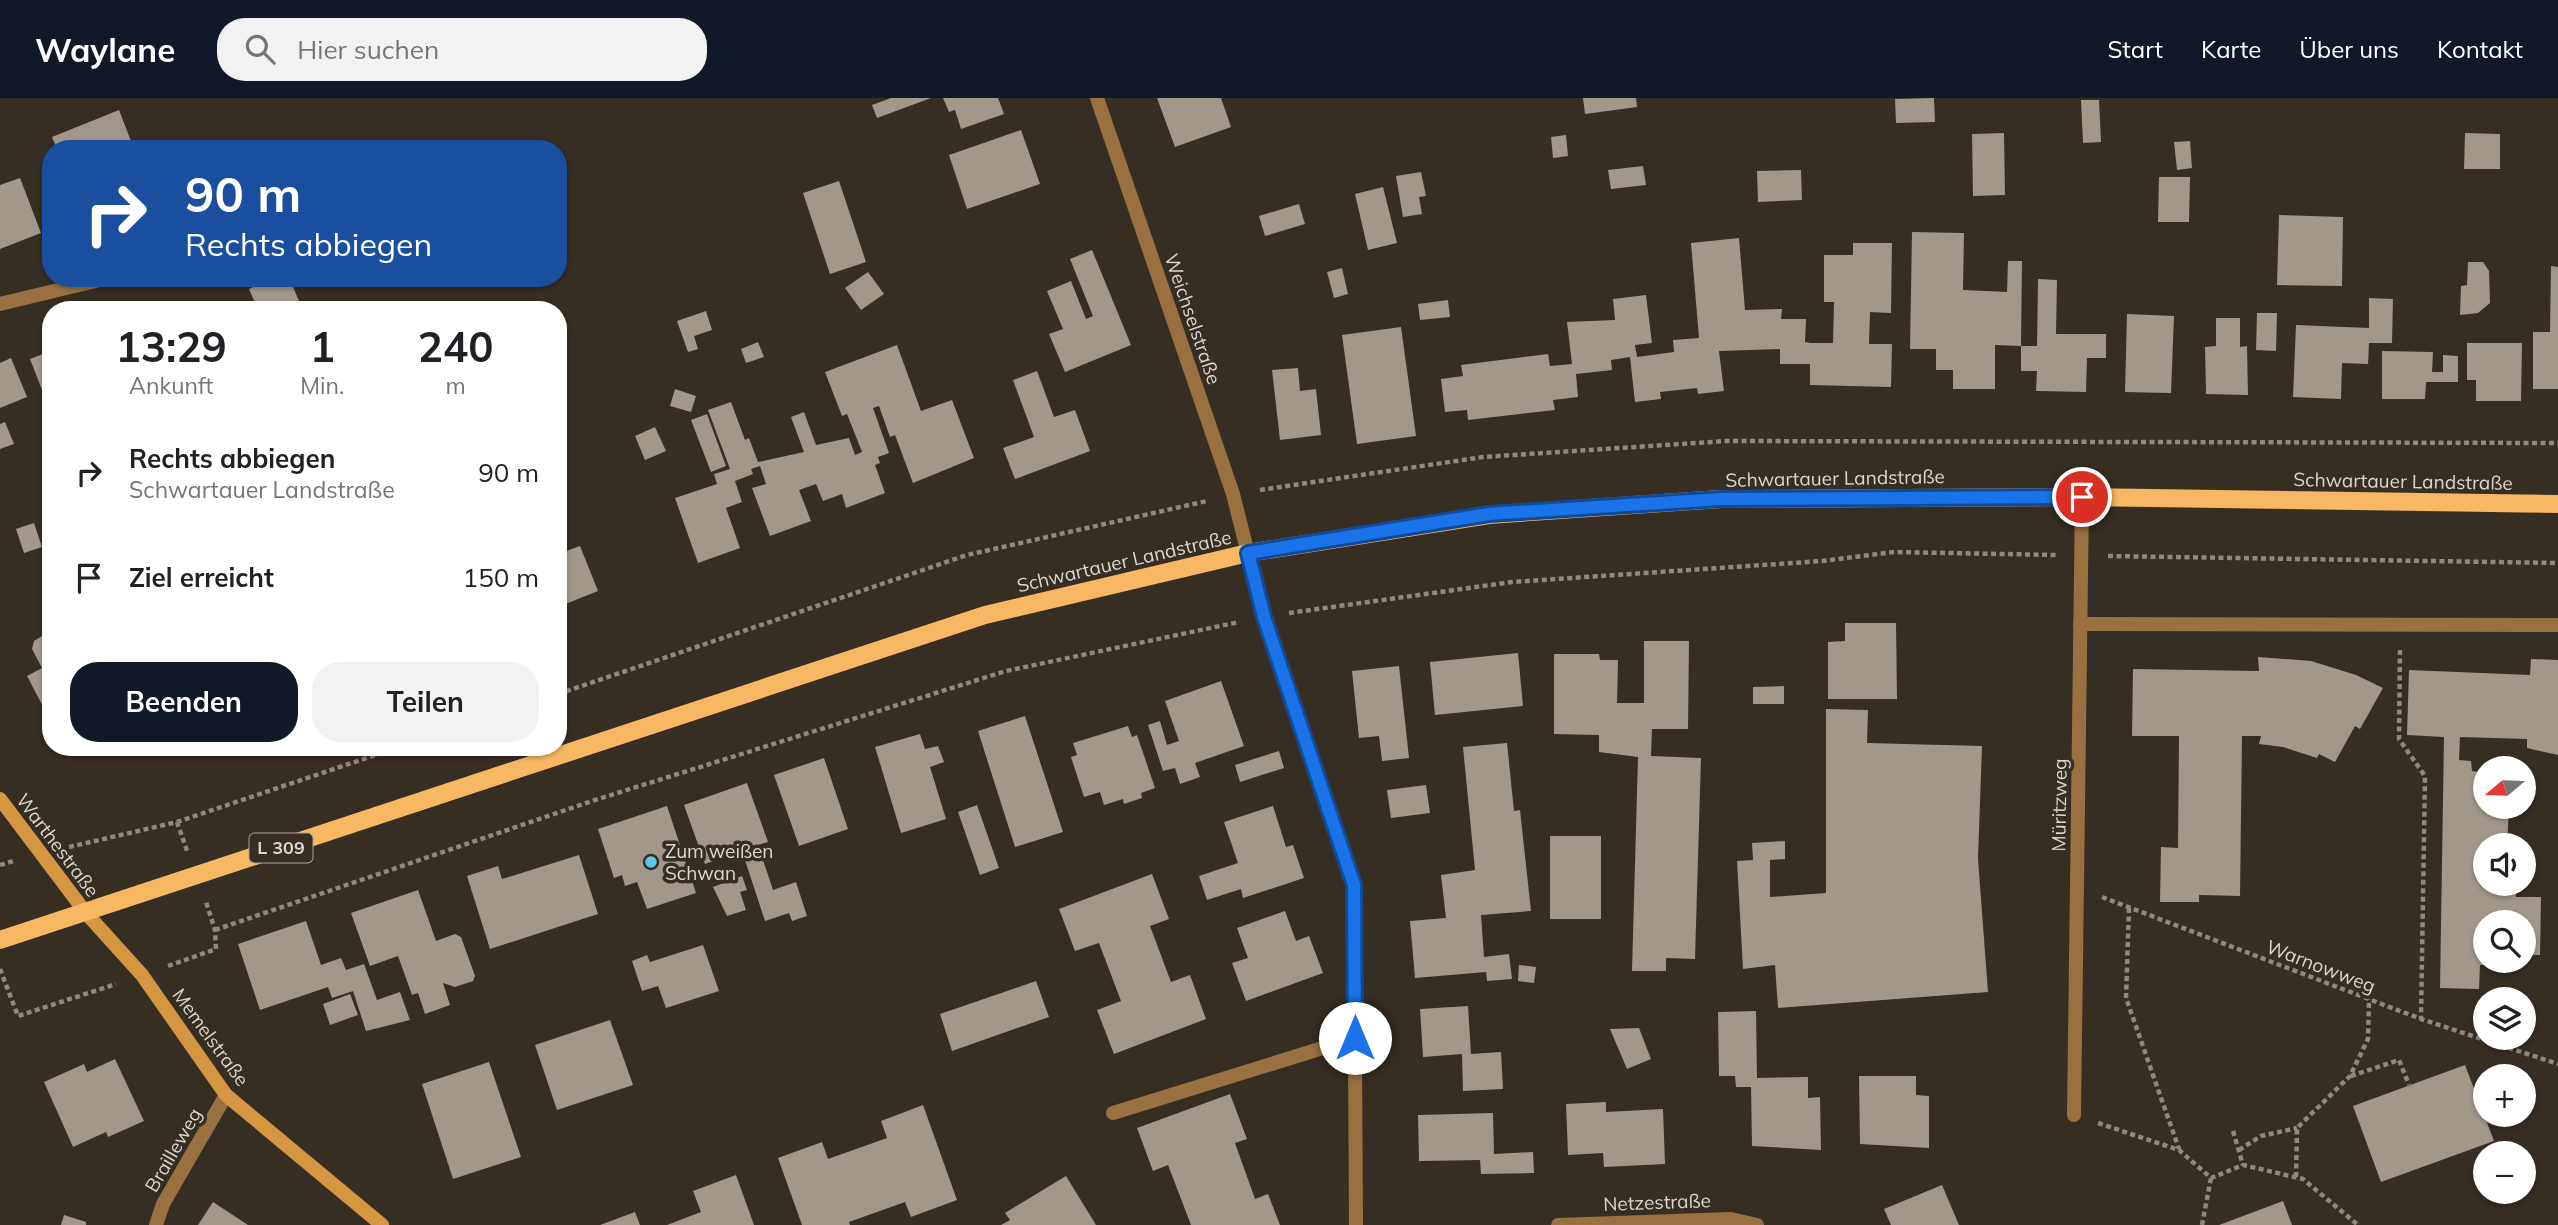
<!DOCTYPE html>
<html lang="de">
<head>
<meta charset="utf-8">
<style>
  body { margin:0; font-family:Mulish,sans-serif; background:#f2f2f2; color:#202124; height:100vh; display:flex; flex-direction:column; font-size:26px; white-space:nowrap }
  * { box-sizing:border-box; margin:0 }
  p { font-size:23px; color:#757577 }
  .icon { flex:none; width:38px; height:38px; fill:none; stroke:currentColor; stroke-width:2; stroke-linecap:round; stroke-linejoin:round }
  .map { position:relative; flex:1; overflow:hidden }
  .panel { position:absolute; left:42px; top:203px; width:525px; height:455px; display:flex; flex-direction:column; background:#fff; border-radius:28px; box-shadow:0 2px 5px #0004 }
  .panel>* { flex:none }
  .banner { position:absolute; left:42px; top:42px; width:525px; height:147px; border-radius:28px; box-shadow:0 2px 5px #0004; background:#1a4fa0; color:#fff; overflow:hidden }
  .needle { width:46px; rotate:251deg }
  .buttons { position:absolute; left:2473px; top:658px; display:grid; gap:14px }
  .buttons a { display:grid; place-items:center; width:63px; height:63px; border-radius:50%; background:#fff; box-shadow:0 2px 5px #0004; font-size:35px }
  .pin { position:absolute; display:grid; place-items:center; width:60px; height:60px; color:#fff; margin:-30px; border:4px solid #fff; border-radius:50%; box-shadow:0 2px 7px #0007 }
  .me { position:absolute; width:77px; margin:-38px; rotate:0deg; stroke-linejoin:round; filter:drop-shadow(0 0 5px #0008) }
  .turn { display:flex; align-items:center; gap:24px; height:147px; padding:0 28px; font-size:32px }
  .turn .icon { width:91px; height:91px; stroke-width:2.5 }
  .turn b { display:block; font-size:49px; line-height:60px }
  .eta { display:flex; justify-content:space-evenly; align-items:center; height:119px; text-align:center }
  .eta b { font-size:42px; font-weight:700; line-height:49px }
  .cta { display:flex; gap:14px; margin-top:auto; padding:14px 28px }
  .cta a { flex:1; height:80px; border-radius:28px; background:#111827; color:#fff; font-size:28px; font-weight:700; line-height:80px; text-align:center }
  .cta a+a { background:#f2f2f2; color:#202124 }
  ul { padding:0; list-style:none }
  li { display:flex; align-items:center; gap:21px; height:105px; padding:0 28px }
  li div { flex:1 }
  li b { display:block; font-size:26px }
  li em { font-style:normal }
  header { display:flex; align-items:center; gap:42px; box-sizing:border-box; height:98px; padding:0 35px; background:#111827; color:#fff }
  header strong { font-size:33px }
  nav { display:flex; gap:38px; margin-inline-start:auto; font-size:24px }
  .search { width:490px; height:63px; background:#f2f2f2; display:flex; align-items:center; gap:18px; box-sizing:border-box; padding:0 24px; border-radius:28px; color:#757577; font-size:26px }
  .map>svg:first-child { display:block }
</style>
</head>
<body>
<header>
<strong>Waylane</strong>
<div class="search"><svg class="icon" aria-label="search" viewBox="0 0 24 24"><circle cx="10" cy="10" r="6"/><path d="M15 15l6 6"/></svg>Hier suchen</div>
<nav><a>Start</a><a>Karte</a><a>Über uns</a><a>Kontakt</a></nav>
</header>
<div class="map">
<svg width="2558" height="1127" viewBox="0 0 2558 1127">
  <rect width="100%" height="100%" fill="#362d23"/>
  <path fill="#a2978b" d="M891,0H931L877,20L872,7Z
    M943,0H998L1004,16L961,31L955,12L949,14Z
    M1157,0H1221L1231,29L1175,49Z
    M1583,0H1636L1637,9L1585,16Z
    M1934,0L1935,24L1896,25L1895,1Z
    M2081,2H2099L2101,44L2083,45Z
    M119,12L134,51H57L52,39Z
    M1021,32L1040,86L967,111L949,57Z
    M2004,35L2005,97L1973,98L1972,36Z
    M2465,35L2500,36V71H2464Z
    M1566,37L1568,58L1553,60L1551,39Z
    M2190,43L2192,70L2177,72L2174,44Z
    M1643,68L1646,87L1611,91L1608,72Z
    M1801,72L1802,102L1758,104L1757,73Z
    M1421,74L1426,98L1419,99L1422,116L1403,119L1396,78Z
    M2159,79H2190L2189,124H2158Z
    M20,80L41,135L0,151V87Z
    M839,83L866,164L830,176L803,95Z
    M1383,89L1397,145L1368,152L1355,96Z
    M1299,106L1305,126L1265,138L1259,118Z
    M2279,117L2343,119L2342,188L2277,187Z
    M1912,134L1964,135L1963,192L2007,194L2008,163H2022L2021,248L1995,247V291H1953V272H1936V251H1910Z
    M1739,140L1745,212L1782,211L1781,221H1806L1805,244L1811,245H1833L1834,204H1824V157H1853V145H1892L1891,215L1870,214L1869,246H1892L1891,289L1810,287V266H1780V251L1719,253L1724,293L1698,296L1697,290L1660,294L1661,301L1635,304L1630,259L1611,262L1612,272L1576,276L1578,299L1553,302L1555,312L1468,322L1467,312L1445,314L1441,281L1463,278L1461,267L1548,256L1550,268L1572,266L1567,224L1615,222L1613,201L1646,197L1652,245L1635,247L1637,259L1674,254L1673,242L1699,240L1691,145Z
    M1092,152L1131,247L1065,274L1049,236L1063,231L1047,193L1071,183L1086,221L1093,218L1070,161Z
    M2468,164H2483L2489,173L2490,205L2478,215L2460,217L2461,188L2467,187Z
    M2551,168L2558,169V291H2533V234H2550Z
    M1342,170L1348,196L1334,200L1327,174Z
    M868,174L884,196L861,212L845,190Z
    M272,180H289L303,212H258L249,191Z
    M2038,181L2057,182L2056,236H2106V260H2087L2086,294L2036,293L2037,273H2021V248H2037Z
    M2369,200L2393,201L2392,245H2369L2368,266L2342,265L2341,301L2293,299L2296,227L2369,230Z
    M1448,202L1450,219L1420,222L1418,206Z
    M706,213L712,232L694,238L698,251L688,254L677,223Z
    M2257,215H2277L2276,253L2256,252Z
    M2127,216L2174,218L2171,295L2125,294Z
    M2216,220H2240V249L2247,248L2248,297L2206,296L2205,249L2216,248Z
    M1401,229L1416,338L1357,346L1342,237Z
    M758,244L764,259L746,265L741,251Z
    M2467,245H2522L2521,303H2476V282H2467Z
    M897,247L921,313L952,302L974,360L913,385L895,337L890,339L879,308L873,310L889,355L878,359L880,365L875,367L885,395L846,410L842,396L823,403L816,386L799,392L811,423L770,438L752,390L766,386L760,368L751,371L753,376L735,383L742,404L726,410L740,450L698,465L675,400L717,386L714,376L730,371L708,312L731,304L745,342L749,340L758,364L804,354L791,319L804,314L816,347L849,340L855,357L862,354L847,316L842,318L825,274Z
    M51,253V315L30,261Z
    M2382,253L2433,254L2432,274H2443V257L2458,258V284H2426L2425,301H2382Z
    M11,260L27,299L0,310V265Z
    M1298,270L1300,293L1316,291L1321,337L1280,342L1272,272Z
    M1037,273L1054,319L1075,312L1090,353L1015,381L1003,350L1034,339L1013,282Z
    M675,291L696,298L691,314L670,308Z
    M707,316L726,368L711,374L691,322Z
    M5,324L14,346L0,351V326Z
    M655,329L666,353L645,362L635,338Z
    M34,425L42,449L24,455L16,431Z
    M580,448L598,493L558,509V456Z
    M1845,525H1896L1897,601H1828V544L1845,543Z
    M47,535L51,536V617L48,618L27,578L42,570L32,551L34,543Z
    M1644,543H1689L1688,631H1652L1651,658L1701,660L1695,861L1666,860V873H1632L1638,659L1599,654V637L1554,636V556H1599L1600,562H1618L1617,605H1644Z
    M1518,555L1523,608L1435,617L1430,564Z
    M2258,559L2311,563L2356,577L2383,590L2360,631L2355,628L2335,664L2319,656L2317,660L2283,649L2259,646L2261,638H2242L2240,798L2199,797V804H2160L2161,749L2178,750L2179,638H2132L2133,571L2259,573Z
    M2531,561L2558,562V657L2527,650V641L2460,639L2459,662L2471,663L2472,673L2485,675V709H2509L2507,747H2485V786H2516V799H2541L2540,857H2524V824H2485V863H2490L2489,867H2480L2479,891L2440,890L2444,639L2407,637L2409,572L2530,577Z
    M1399,568L1409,660L1382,663L1379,638L1359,640L1352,573Z
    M1221,583L1244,648L1195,665L1200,679L1180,686L1175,670L1163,673L1148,627L1160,623L1167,647L1179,643L1165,603Z
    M1784,588V606H1753V589Z
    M1826,611L1868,612L1867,645L1982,648L1978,761L1988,894L1778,910L1775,867L1743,871L1737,763L1753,762L1752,745L1785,743V761L1770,762V799L1826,795Z
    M1025,618L1063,734L1015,749L978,633Z
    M1128,628L1132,639L1137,637L1155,690L1141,695L1142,700L1124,706L1123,701L1104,707L1100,694L1084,699L1071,659L1077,657L1073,645Z
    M920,636L925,651L938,648L944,664L930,669L946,721L901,735L875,649Z
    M1507,645L1514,713L1520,712L1531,813L1481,817L1484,859L1509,856L1512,881L1487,883L1486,874L1415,880L1410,823L1446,820L1441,777L1475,772L1463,649Z
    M1279,653L1284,670L1240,684L1235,667Z
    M824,660L848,731L799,748L774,677Z
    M747,685L768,744L758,747L773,792L796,784L807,818L792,823L789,815L765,823L742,753L705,766L684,707Z
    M1426,687L1430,715L1391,720L1387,692Z
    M977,707L999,770L980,777L958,714Z
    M667,708L696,795L647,811L637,784L625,788L622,777L614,780L598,731Z
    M1273,708L1286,749L1293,747L1304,780L1243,800L1241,791L1207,802L1199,778L1238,765L1224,724Z
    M1550,738H1601V821H1550Z
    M579,757L598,816L490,851L467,778L498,768L502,781Z
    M1152,776L1169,821L1150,828L1171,884L1190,877L1206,921L1114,956L1097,912L1121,903L1099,845L1075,853L1059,811Z
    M742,778L747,792L740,794L746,812L727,818L713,789Z
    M418,792L436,843L455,836L461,839L475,878L473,883L455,889L443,885L450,907L425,916L418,895L412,897L398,858L370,868L351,815Z
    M1285,813L1296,843L1309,838L1323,875L1246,903L1232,865L1248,860L1237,830Z
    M306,823L321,867L341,860L346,872L364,866L377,902L400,894L410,922L366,933L353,893L332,900L328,889L260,912L238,846Z
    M703,847L719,893L666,910L658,888L642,893L632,863L647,857L650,864Z
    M1519,867L1536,869L1534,885L1518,883Z
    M1036,883L1049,919L952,953L940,916Z
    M350,896L358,917L330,927L323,906Z
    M1468,908L1471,956L1501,954L1503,991L1463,993L1462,956L1423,959L1420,911Z
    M1756,913L1757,980L1808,979V1000L1820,999L1821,1052L1752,1048L1751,989H1736L1735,978H1719L1718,914Z
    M610,922L633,987L557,1012L535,947Z
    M1639,930L1651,961L1627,971L1610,931Z
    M115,961L144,1023L108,1039L106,1034L73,1049L44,984L84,966L87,974Z
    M489,964L521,1059L453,1081L422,986Z
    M2465,967L2494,1043L2381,1084L2353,1008Z
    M1859,978H1916V997L1929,998V1050L1860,1046Z
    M1230,996L1247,1041L1235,1045L1255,1101L1268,1096L1280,1127H1191L1168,1067L1153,1073L1137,1030Z
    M1606,1004V1014L1663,1011L1665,1066L1604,1069L1603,1055L1568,1057L1566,1006Z
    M923,1007L957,1102L911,1119L905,1104L849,1124L850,1127H802L778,1060L822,1044L828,1061L887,1040L881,1023Z
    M1493,1015L1494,1056L1533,1054L1534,1075L1481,1076L1480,1062L1419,1063L1418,1017Z
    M736,1077L754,1127H667L701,1114L693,1093Z
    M1066,1078L1096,1127H1001L1010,1122L1005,1115Z
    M1942,1087L1959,1127H1891L1884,1111Z
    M2283,1103L2292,1127H2219Z
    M213,1104L248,1127H198Z
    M635,1114L640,1127H600Z
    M64,1117L86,1124V1127H61Z"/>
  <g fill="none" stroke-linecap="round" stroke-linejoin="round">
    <path stroke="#908981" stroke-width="4.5" stroke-dasharray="5 3.5" stroke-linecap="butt" d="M1260,392L1483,359L1726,343L2558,345
      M2108,458L2558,465
      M1289,515L1512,484L1822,463L1894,454L2057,457
      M2400,552L2399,641L2425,678L2421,921
      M558,596L967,457L1207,403
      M177,724L187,753
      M69,749L177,724L399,649
      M0,767L13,763
      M2102,799L2421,921L2558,966
      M2129,810L2126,900L2179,1051
      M215,832L595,702L1006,573L1239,524
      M168,868L216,851L215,832L206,804
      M0,871L18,918L116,886
      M2351,978L2399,962L2409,987
      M2098,1025L2179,1052L2211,1080L2243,1067L2303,1081L2358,1127
      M2233,1033L2243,1067
      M2239,1052L2261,1038L2297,1030
      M2296,1079L2297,1030L2350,978L2368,941L2369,901
      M2202,1127L2211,1080"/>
    <path stroke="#997140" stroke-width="14" d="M2080,526L2558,527
      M1113,1015L1355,940"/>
    <path stroke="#997140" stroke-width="14" d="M1097,0L1233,396L1264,519L1354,787L1356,1127
      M0,206L108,180
      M2074,1017L2082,399
      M156,1127L163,1106L226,997
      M1558,1127L1731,1121L1757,1127"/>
    <path stroke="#d59641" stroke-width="14" d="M0,701L86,815L142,877L226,997L382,1127"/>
    <path stroke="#f8b763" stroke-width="18" d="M0,842L985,517L1248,455L1489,417L1721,401L2082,399L2558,406"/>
  </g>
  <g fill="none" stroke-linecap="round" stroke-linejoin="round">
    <defs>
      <path id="route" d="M1355,940L1354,787L1264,519L1248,455L1489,416L1721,401L2082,399"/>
    </defs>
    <use href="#route" stroke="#114b97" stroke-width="18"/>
    <use href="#route" stroke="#1a73e8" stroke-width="12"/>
  </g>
  <circle fill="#5dc7e8" stroke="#362d23" stroke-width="2.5" cx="651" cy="764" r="7"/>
  <g text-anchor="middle" stroke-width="7" stroke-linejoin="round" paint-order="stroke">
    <rect fill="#362d23" stroke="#aba49d" stroke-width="2" x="249.5" y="735.5" width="63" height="29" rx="5"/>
    <g font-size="18" font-weight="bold" fill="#ddd7d1">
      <text x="281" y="756">L 309</text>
    </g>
    <g font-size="19" fill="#ddd7d1" stroke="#362d23">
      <text transform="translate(1193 221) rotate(71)" y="7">Weichselstraße</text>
      <text transform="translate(1835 380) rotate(-1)" y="7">Schwartauer Landstraße</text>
      <text transform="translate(2403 383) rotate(1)" y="7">Schwartauer Landstraße</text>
      <text transform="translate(1124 463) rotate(-13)" y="7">Schwartauer Landstraße</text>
      <text transform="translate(2059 707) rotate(-89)" y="7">Müritzweg</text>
      <text transform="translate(58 747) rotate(53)" y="7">Warthestraße</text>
      <text transform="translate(2321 868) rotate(21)" y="7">Warnowweg</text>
      <text transform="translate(211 939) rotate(54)" y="7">Memelstraße</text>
      <text transform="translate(173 1052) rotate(-60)" y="7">Brailleweg</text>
      <text transform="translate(1657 1104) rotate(-2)" y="7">Netzestraße</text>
    </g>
    <g font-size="19" fill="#ddd7d1" stroke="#362d23" text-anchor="start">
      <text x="665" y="760">Zum weißen<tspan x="665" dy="22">Schwan</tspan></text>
    </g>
  </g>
</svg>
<div class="buttons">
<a><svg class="needle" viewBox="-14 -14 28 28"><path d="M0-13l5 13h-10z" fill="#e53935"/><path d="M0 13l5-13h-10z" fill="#757577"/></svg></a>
<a><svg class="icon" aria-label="sound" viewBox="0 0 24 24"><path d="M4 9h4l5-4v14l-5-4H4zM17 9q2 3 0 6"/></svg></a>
<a><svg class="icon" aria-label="search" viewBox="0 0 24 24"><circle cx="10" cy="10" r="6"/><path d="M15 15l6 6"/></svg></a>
<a><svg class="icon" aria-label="layers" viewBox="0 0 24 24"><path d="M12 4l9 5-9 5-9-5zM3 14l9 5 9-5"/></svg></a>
<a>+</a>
<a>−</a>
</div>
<div class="pin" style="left:2082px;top:399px;background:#d93025"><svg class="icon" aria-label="arrive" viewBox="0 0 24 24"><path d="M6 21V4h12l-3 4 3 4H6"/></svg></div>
<svg class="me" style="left:1355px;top:940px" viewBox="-20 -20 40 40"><circle r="19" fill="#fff"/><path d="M0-13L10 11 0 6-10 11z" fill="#1a73e8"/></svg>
<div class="banner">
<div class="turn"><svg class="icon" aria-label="right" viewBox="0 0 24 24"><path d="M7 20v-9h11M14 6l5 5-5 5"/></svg><div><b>90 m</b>Rechts abbiegen</div></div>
</div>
<section class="panel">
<div class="eta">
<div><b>13:29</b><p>Ankunft</p></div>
<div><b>1</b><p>Min.</p></div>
<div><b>240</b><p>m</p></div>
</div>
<ul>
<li><svg class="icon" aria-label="right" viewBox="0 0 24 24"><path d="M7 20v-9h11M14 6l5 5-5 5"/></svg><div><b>Rechts abbiegen</b><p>Schwartauer Landstraße</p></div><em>90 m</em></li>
<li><svg class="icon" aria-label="arrive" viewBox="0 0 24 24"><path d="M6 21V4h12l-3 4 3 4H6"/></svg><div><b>Ziel erreicht</b></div><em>150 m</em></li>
</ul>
<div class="cta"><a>Beenden</a><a>Teilen</a></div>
</section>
</div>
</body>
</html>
